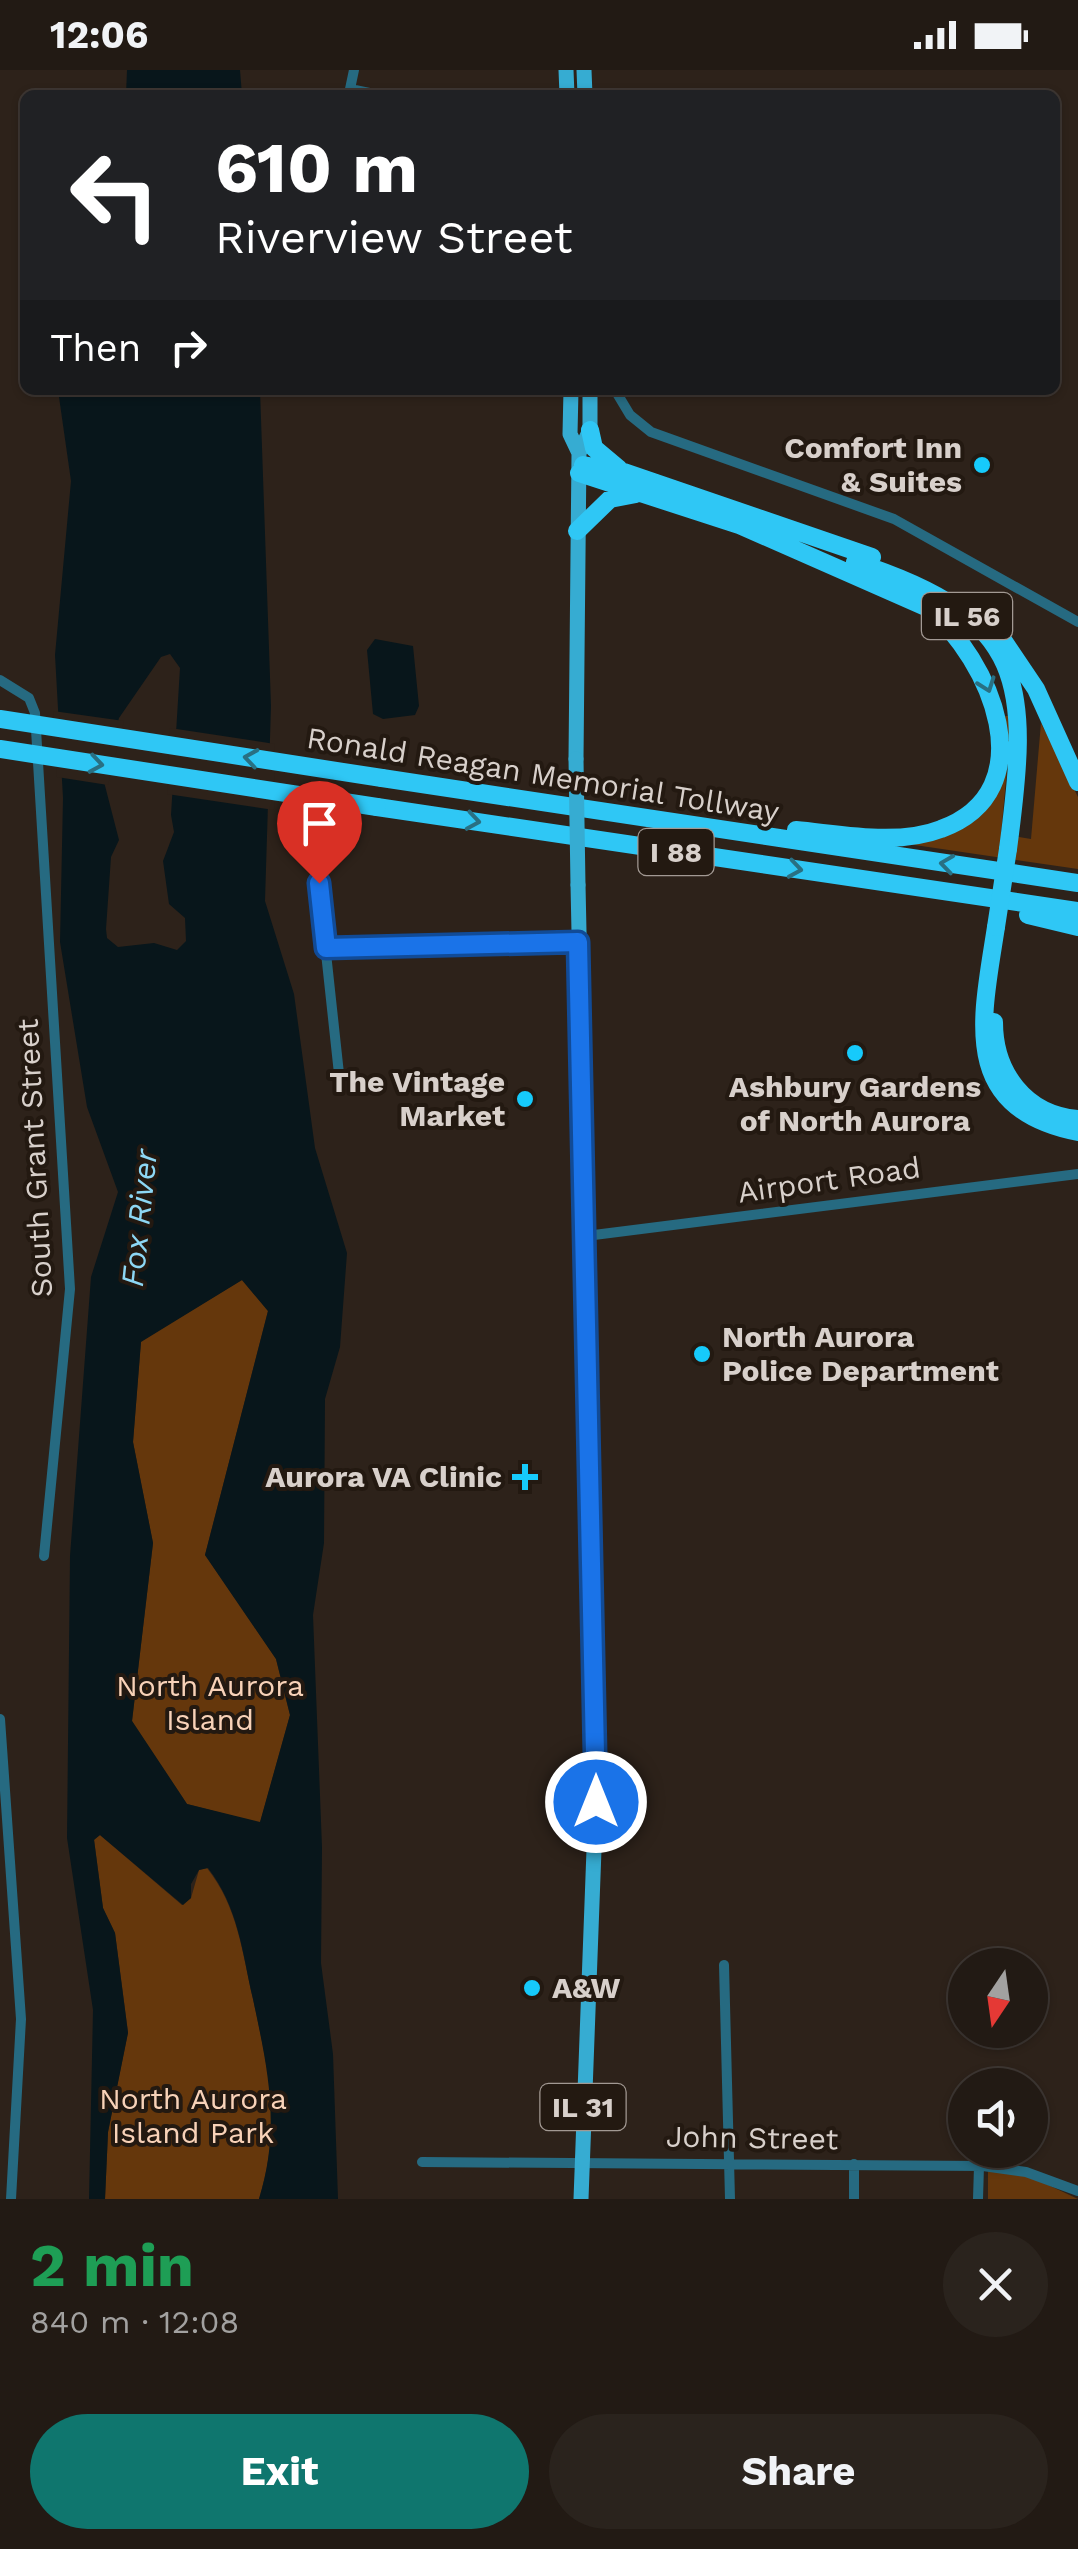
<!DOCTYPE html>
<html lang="en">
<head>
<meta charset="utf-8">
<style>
  body { margin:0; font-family:"Work Sans",sans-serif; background:#2a231d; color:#f1f3f6; height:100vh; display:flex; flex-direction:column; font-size:38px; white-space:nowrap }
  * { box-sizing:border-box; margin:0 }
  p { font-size:32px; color:#a2a1a0 }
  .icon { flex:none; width:55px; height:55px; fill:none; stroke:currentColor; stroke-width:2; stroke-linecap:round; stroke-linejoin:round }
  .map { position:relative; height:2129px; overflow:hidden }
  .drawer { display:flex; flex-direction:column; background:#221a14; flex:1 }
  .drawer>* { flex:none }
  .banner { position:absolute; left:20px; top:20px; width:1040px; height:305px; border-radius:15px; box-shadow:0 2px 8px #0004,0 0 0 2px #3f3834; background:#202124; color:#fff; overflow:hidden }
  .needle { width:65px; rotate:193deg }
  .controls { position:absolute; left:948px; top:1878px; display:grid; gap:20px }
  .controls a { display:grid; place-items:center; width:100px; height:100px; border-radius:50%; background:#221a14; box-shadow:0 2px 8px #0004,0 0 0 2px #3f3834; font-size:50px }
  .pin { position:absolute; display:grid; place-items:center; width:85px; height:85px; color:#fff; margin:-102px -42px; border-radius:50% 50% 50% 0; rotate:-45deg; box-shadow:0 0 10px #0007 }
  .pin .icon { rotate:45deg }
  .me { position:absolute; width:110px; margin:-55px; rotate:0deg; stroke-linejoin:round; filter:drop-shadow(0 0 8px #0008) }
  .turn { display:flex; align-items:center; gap:35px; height:210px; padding:0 30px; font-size:45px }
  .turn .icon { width:130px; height:130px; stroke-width:2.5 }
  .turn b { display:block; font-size:70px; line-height:85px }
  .then { display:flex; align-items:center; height:95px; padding:0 30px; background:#0003; gap:20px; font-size:38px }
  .round { display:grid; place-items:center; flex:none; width:105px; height:105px; border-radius:52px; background:#2a231d }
  .summary { display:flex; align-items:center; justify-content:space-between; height:170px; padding:0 30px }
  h1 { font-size:60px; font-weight:700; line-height:75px; color:#1e9e55 }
  .action { display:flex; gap:20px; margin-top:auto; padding:20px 30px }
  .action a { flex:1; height:115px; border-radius:60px; background:#0f766e; color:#fff; font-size:40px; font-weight:700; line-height:115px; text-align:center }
  .action a+a { background:#2a231d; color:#f1f3f6 }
  .status { display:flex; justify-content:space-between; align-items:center; height:70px; padding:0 50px; background:#221a14; direction:ltr }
  .status svg { height:28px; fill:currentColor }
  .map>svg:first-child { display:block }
</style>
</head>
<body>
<div class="status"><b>12:06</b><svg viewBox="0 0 49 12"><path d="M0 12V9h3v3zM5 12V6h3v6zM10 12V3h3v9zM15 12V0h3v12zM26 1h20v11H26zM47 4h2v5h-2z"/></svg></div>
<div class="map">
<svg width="1078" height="2129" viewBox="0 0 1078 2129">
  <rect width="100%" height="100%" fill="#2d221a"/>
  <path fill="#65370c" d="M1005,646H1012L1001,764L1031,769L1041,653L1078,727V799L908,774L978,744Z
    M242,1210L268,1241L205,1485L276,1589L290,1645L260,1753L187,1734L132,1651L153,1473L133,1372L141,1271Z
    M100,1765L182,1835L191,1828L199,1800L207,1798C238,1837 242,1882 253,1929C269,2003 282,2054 259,2129H105L108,2062L128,1962L115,1863L103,1838L94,1769Z
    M988,2099L1027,2105L1078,2129H988Z"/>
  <path fill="#08161b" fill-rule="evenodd" d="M127,0H240L242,25H126Z
    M58,320H260L271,636L265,831L294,924L315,1078L347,1183L340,1277L325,1329L324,1473L313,1545L322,1777L321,1893L333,1984L338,2129H259C281,2058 268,2000 253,1929C242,1882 239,1838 208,1798L199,1800L191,1814V1828L183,1835L100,1765L94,1770L103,1838L115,1863L128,1963L108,2062L105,2129H89L93,1940L67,1768L70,1486L91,1207L118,1122L87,1037L60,872L63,728L55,585L71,411ZM170,584L180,598L171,745L174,762L163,791L169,834L185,848L186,871L177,880L154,873L118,877L107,868L106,859L111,787L119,770L103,708L119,648L161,587ZM242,1210L268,1241L205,1485L276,1589L290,1645L260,1752L187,1734L132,1651L153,1473L133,1372L141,1272Z
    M375,569L413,576L419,636L415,645L383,649L373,644L367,580Z"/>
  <path fill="#2d221a" d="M53,641L124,651L108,715L57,707Z
    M170,658L275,674L274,740L167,724Z"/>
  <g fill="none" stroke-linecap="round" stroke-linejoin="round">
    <path stroke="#266a81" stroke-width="10" d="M354,0L350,19L379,25
      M615,320L630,345L651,362L894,449L1078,552
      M0,610L29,628L35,643L70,1219L44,1486
      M315,781L340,1013
      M326,878L578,872
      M586,1166L1078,1104
      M0,1649L21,1949L11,2129
      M724,1895L730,2129
      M422,2092L983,2096L1026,2102L1078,2121
      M854,2129V2094
      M978,2129L979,2096"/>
    <path stroke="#36acd2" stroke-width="15" d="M566,0L567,25
      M584,0L585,25
      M571,320L570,364L579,383
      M576,689L579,383L590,360V320
      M578,815L597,1699L581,2129"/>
    <path stroke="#2fc7f5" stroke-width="18" d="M590,360L594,378L619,399
      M583,395L624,402L872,487
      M579,403L745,457
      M737,454L928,538C990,589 1047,720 941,759C898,776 840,764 796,760
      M577,461L610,429L636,424
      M855,492C1029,548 1030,614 1008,779
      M1001,567L1036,619L1078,712
      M382,708L1078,813
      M377,737L1078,841
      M1028,845L1078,857
      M996,857C982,948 958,1039 1078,1062
      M994,952C994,1002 1025,1045 1078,1049"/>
    <path stroke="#36acd2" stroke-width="15" d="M576,689L578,815"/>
    <path stroke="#2fc7f5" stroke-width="18" d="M0,649L382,708
      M0,679L377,737
      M996,857L1008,779"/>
  </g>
  <defs><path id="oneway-chevron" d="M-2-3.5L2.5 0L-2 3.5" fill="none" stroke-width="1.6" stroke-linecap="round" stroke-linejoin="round" transform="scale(2.5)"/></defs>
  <g stroke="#297083">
    <use href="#oneway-chevron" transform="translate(987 615) rotate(70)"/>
    <use href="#oneway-chevron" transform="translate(251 688) rotate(-171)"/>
    <use href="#oneway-chevron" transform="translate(96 694) rotate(9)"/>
    <use href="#oneway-chevron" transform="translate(473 751) rotate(9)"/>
    <use href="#oneway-chevron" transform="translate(947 794) rotate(-172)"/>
    <use href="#oneway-chevron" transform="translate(795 799) rotate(9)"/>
  </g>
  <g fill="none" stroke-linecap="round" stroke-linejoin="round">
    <defs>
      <path id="route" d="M319,813L326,878L578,872L596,1732"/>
    </defs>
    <use href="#route" stroke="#114b97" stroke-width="25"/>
    <use href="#route" stroke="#1a73e8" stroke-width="18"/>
  </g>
  <g fill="#16cafb" stroke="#231911" stroke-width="4">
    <circle cx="982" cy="395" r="10"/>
    <circle cx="855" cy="983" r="10"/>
    <circle cx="525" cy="1029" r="10"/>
    <circle cx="702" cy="1284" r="10"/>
    <path d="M520 1392h10v10h10v10h-10v10h-10v-10h-10v-10h10z"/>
    <circle cx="532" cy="1918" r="10"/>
  </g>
  <g text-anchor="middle" stroke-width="8" stroke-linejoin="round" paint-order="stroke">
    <g fill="#231911" stroke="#a29993" stroke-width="2.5">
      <rect x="922" y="523" width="90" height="46" rx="8"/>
      <rect x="638.5" y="759" width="75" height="46" rx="8"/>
      <rect x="540.5" y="2014" width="85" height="46" rx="8"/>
    </g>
    <g font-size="28" font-weight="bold" fill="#d8d0cb">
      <text x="967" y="556">IL 56</text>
      <text x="676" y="792">I 88</text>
      <text x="583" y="2047">IL 31</text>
    </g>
    <g font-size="30" font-weight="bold" fill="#d8d0cb" stroke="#231911" text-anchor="end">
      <text x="962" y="388">Comfort Inn<tspan x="962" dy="34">&amp; Suites</tspan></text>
      <text x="505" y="1022">The Vintage<tspan x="505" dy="34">Market</tspan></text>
      <text x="855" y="1027" text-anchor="middle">Ashbury Gardens<tspan x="855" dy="34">of North Aurora</tspan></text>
      <text x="722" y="1277" text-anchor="start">North Aurora<tspan x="722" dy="34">Police Department</tspan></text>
      <text x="502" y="1417">Aurora VA Clinic</text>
      <text x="552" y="1928" text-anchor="start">A&amp;W</text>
    </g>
    <g font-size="30" fill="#d8d0cb" stroke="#231911">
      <text transform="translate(543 705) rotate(9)" y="10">Ronald Reagan Memorial Tollway</text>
      <text transform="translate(35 1088) rotate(-93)" y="10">South Grant Street</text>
      <text transform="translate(829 1110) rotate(-8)" y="10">Airport Road</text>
      <text transform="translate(752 2068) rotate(1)" y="10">John Street</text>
    </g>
    <g font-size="30" fill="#f8d2b8" stroke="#231911">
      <text x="210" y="1626">North Aurora<tspan x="210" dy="34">Island</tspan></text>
      <text x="193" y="2039">North Aurora<tspan x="193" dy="34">Island Park</tspan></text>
    </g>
    <g font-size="32" font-style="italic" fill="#8dd7f4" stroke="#231911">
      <text transform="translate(139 1148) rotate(-84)" y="11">Fox River</text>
    </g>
  </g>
</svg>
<div class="controls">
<a><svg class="needle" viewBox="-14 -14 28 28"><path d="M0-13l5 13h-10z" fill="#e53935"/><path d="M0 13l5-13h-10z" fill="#a2a1a0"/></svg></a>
<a><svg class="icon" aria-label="sound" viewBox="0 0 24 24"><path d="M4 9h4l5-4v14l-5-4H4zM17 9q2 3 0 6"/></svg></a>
</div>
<div class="pin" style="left:319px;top:813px;background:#d93025"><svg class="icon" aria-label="arrive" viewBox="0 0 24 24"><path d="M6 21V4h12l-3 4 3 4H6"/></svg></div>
<svg class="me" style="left:596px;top:1732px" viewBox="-20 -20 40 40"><circle r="17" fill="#1a73e8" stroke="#fff" stroke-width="3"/><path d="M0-11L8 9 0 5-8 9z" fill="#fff"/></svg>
<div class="banner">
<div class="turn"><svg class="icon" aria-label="left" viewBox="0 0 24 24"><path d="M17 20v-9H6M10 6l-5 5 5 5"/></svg><div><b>610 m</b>Riverview Street</div></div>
<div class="then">Then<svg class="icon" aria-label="right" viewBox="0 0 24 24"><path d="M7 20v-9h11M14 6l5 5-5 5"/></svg></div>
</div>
</div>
<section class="drawer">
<div class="summary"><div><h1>2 min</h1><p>840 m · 12:08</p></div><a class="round"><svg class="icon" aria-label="close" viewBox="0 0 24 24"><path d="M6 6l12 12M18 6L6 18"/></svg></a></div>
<div class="action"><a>Exit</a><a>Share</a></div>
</section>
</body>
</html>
